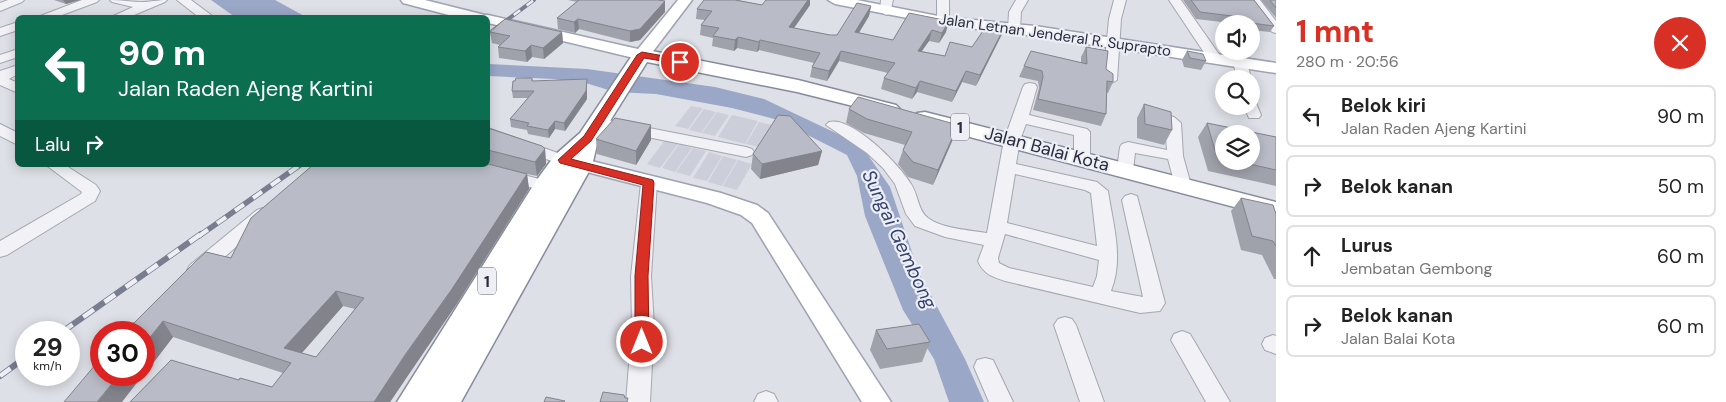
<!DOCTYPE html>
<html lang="id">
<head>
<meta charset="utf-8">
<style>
  body { margin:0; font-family:"DM Sans",sans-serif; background:#f6f6f6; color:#222; height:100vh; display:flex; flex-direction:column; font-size:19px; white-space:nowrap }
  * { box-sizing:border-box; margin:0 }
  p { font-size:16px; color:#767676 }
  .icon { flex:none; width:28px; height:28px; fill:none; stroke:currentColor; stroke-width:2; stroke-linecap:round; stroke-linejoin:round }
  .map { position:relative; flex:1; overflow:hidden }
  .drawer { display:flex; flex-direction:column; background:#fff; width:450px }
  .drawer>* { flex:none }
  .guide { position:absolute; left:15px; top:15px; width:475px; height:152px; border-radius:8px; box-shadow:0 2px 12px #0003; background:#0b6e4f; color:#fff; overflow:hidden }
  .buttons { position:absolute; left:1215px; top:15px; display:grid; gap:10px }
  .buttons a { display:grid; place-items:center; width:45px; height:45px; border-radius:50%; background:#fff; box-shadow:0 2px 12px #0003; font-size:25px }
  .speed { position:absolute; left:15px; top:321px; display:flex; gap:10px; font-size:25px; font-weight:700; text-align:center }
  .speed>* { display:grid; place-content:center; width:65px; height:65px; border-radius:50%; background:#fff; box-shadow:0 2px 12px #0003; line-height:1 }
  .speed small { font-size:12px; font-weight:400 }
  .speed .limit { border:8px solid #d22; background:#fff; color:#111 }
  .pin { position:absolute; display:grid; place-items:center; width:42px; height:42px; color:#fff; margin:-21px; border:2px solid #fff; border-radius:50%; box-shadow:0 1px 5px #0007 }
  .me { position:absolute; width:55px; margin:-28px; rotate:0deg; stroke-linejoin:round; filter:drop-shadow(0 0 4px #0008) }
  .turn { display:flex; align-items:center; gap:18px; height:105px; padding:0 20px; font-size:22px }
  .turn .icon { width:65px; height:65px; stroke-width:2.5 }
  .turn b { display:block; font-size:35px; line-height:42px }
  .then { display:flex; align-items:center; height:48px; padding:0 20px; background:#0003; gap:10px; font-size:19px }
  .round { display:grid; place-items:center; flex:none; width:52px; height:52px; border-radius:26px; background:#f6f6f6 }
  .head { display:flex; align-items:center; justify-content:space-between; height:85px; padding:0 20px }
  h1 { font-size:30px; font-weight:800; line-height:38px; color:#d93025 }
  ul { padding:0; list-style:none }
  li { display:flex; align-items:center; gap:15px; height:62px; margin:0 10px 8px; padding:0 10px; border:2px solid #e0e0e0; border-radius:8px }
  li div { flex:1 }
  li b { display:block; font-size:19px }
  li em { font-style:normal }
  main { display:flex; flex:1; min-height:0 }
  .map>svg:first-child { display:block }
</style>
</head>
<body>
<main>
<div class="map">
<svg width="1276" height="402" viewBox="0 0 1276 402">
  <rect width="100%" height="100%" fill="#dee0e7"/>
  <path fill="#cccfd9" d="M691,106L703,108L688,129L675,126Z
    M704,109L716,112L701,133L689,130Z
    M717,112L729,115L715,136L702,133Z
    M732,115L758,121L745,144L718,137Z
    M759,122L772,125L759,147L746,144Z
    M665,140L678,144L660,168L647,164Z
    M679,144L692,148L675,172L662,168Z
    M693,148L706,151L690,176L676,172Z
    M709,152L722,156L707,181L693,178Z
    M723,156L737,160L722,186L708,182Z
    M738,160L752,164L737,190L723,186Z"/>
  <path fill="#9aa7c6" d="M211,0H275L306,17H235Z
    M488,64L587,69L715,87L764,99L861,145L890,187L919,273L965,359L984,402H949L934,359L903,310L865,216L857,176L847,155L778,120L732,108L656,94L615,92L589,84L554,79L488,76Z"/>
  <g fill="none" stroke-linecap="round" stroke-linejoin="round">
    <defs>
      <path id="minor" d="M8,0H24L22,2L0,11V3Z
        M82,0H99L97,2L54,18H35Z
        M110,0C121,0 132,2 143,2C149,2 159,0 167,0L165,2L127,18H109L133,7L112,2Z
        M177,0H191L215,18H200Z
        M881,0H893L890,14L886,15L880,11Z
        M937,0H949V21L947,24H939L937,21Z
        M1016,0H1028L1021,12L1020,29L1014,33L1008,29L1009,12Z
        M1114,0H1126L1121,19L1117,80L1110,84L1103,80L1109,19Z
        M1169,0H1181L1221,57L1219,60H1209Z
        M1248,0H1260L1276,21V33L1272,32Z
        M18,22V30L0,36V28Z
        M18,49V57L0,63V55Z
        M1240,57L1247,61L1251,79H1237L1233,61Z
        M18,65V74L9,79L18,83V93L0,85V71Z
        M1030,83L1035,84L1037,87L1029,115L1087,129L1090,132V158L1088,161H1076L1074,158V135L1026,124L1020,140L1016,164L1097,182L1108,191C1113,225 1124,258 1111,291L1143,297L1122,200L1125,196L1131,194L1137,196L1165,303L1160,311L1140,313L1005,281C993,277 983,274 978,261L984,245L945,237L915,226L906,214L895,184L883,168L867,153L826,125L829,122C852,116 900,165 911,184C918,194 918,211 928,218C943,229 969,230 987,233L1004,140L1023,87L1025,84ZM1015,174L1085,190L1091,193L1097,246L1007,223ZM1005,234L1099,260L1097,276L1093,287L1009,268L999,263L998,258Z
        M1251,102L1256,103L1261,115L1259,118H1249L1244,106H1251Z
        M1150,111L1174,117L1181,123L1183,156L1191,185L1188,189L1182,190L1176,189L1168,159L1135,153L1133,170L1131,174H1119L1117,170L1120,147L1122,144L1128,142L1167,150L1165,125L1145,118L1143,115L1145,112Z
        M598,118L746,147L752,149L754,152L752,155L746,157L593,126L590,123L593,120Z
        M0,124L18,133V145L0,136Z
        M488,128L569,157L571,160L569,163H557L488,138Z
        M46,165H65L96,185L100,191L95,201L7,255L0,257V241L81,194L82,192Z
        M457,165H484L551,182L554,186L551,190L545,191L459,169Z
        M649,178L655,179L657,183L651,276L654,327L650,402H626L632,327L631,276L641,183L643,179Z
        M263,208L269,210L272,214L269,218L204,275L197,277L190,275L187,270L190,265L257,210Z
        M1065,317L1072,319L1076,325L1104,402H1080L1054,325L1058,319Z
        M1182,331L1190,334L1230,402H1206L1171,340L1174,334Z
        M1273,335L1276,336V354L1265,350L1262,344L1265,338Z
        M985,358L993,360L1013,402H989L974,367L977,360Z
        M766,391L774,394L778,402H754L758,394Z"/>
      <path id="major" d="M401,0H425L485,15H488L638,49L678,0H692L648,58L642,60L488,23V18H460L403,3Z
        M828,0H857L943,17L1035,26L1276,63V73L1035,36L943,25L835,4Z
        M563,154L721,193L757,205L768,213L891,402H862L752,223L741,215L707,203L556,164L553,160L556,156Z"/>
      <path id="highway" d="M642,49L798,80L896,105L900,109L896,113L889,115L797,92L647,62L598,140L592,166L461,402H397L536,181L555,155L580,133L635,51Z
        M925,112L1276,202V218L917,123L914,118L917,113Z"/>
    </defs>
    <use href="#minor" stroke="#a4a6b1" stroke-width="2"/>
    <use href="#major" stroke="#9ea2b2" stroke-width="3"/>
    <use href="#highway" stroke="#868b9d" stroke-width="3"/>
    <use href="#minor" fill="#f1f1f6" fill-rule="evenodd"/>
    <use href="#major" fill="#fff" fill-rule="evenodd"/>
    <use href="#highway" fill="#fff" fill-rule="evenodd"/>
    <defs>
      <path id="rail-far2" d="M488,34L534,0"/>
      <path id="rail-far1" d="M199,236L300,165"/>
      <path id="rail" d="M62,332L201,234
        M0,376L26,357"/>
    </defs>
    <use href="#rail-far2" stroke="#787d90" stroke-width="4"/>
    <use href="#rail-far1" stroke="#787d90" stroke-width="5.5"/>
    <use href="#rail" stroke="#787d90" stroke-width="6"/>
    <use href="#rail-far2" stroke="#edeff5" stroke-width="2.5" stroke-dasharray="8" stroke-linecap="butt"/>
    <use href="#rail-far1" stroke="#edeff5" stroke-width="4" stroke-dasharray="11" stroke-linecap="butt"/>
    <use href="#rail" stroke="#edeff5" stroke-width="4.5" stroke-dasharray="13" stroke-linecap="butt"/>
  </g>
  <path fill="#9fa1ab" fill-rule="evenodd" d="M54,0H80L66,4Z
    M568,0H660L665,12L640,40L630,42L579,29L575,33L558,29L557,18L577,2Z
    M704,0H738L762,5L766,0H810V5L794,28L830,35H837L871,6L869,16L859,33L893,40L909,13L946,32L939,43L929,41L921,51L945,56L972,47L1006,24L1002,34L976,86L962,82L952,102L917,92L912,99L881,89L884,78L888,73L839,61L827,81L810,77L812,67L814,63L759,50L757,52L737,48L734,51L712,46L713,38L700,35L701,25L705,20L696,19L697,9Z
    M1183,0H1254L1274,26L1270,32L1251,30V24H1239L1196,19Z
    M1261,0H1276V18Z
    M490,32H562L563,43L544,59L532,57L527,62L499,58L498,47L500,45L492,43Z
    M1086,47L1106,69L1113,82L1108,93H1107L1106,114L1101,126L1033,110L1039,88L1038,81L1019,77L1024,66L1081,62V57Z
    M1187,51L1206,61L1201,70L1184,67L1182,60Z
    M532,78L533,81L587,87V99L565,131L555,129L549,138L528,134L527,130L511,127L510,119L528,98H513L512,91L515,81Z
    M1144,104L1172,130L1164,145L1137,138V118Z
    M849,109L953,139L933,185L908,177L898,164L903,150L905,145L864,133L846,123Z
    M1207,123L1276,137V186L1208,171L1198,137ZM1224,134L1251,161H1224Z
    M651,125V140L636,165L597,154L596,139Z
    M488,128L542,146L545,149L546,164L537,176L527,174L529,189L456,305L411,371L390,402H130L171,360L239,380L240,378L272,387L283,373L173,337L144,375V332H123L132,323H134L195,262L206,252L231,258L251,218L313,165H488V164L517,171L488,164ZM343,306L355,309L316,357L302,353Z
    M822,151L818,165L760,179L751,169L753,154Z
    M1241,198L1276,214V279H1274L1262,255L1241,250L1231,211Z
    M876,330L930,342L922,362L880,369L870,350Z"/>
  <path fill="#82838b" d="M63,0H80L66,4Z
    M808,0H810V5L787,38L789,27Z
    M665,1V12L640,40L630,42V31Z
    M871,6L869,16L853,42L855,32Z
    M578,19L579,29L575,33L574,22Z
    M949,21L946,32L939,43L942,33Z
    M1006,24L1002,34L976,86L980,75Z
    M932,30L929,41L915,61L918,51Z
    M562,32L563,43L544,59L543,48Z
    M738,37L737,48L734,51L735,40Z
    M760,40L759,50L757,52L759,42Z
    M531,45L532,57L527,62L525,51Z
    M841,51L839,61L827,81L829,71Z
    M966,71L962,82L952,102L956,91Z
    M587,79V99L565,131L564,123Z
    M920,81L917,92L912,99L916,88Z
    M555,121V129L549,138L548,130Z
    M651,125V140L636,165V151Z
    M958,125L953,139L933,185L938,170Z
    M545,149L546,164L537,176L535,162Z
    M822,151L818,165L760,179L762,164Z
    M527,174L529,189L456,305L411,371L390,402H374Z
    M336,291L343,306L292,364L284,348Z
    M163,321L173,337L144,375V345Z
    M119,375H143L122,402H97Z"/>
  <path fill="#b9bbc7" stroke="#82838b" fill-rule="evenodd" d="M579,0H658L665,1L640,29L630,31L578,19L574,22L557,18Z
    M704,0H735L762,5L766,0H808L789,27L830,35H837L857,3L871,6L855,32L893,40L909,13L949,21L942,33L932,30L918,51L945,56L950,42L972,47L989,22L1006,24L980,75L966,71L956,91L920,81L916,88L884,78L895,63L841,51L829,71L812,67L820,53L760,40L759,42L738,37L735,40L713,36L719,28L701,25L712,11L697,9Z
    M1191,0H1254L1274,26L1251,23L1248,18L1200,12Z
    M1270,0H1276V8Z
    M505,19L562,32L543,48L531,45L525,51L498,47L510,36L490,32Z
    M1086,47L1108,51L1106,69L1113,74V82L1107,81L1106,114L1038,99L1043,77L1042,71L1024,66L1031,51L1087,64Z
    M1187,51L1203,54L1206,61L1190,58Z
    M516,78H532V81L587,79L586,91L564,123L555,121L548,130L527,126L529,123L510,119L534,91H512L513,81H515Z
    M858,97L958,125L938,170L913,162L903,150L912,132L867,119L849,109Z
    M1144,104L1171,112L1172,130L1145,124Z
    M778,115L790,116L822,151L762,164L753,154Z
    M615,118L651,125L636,151L596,139Z
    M1207,123L1276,137V170L1236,161H1251V134H1224V159L1217,157Z
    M488,128L542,146L545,149L535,162L488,150Z
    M488,164L527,174L452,289L405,355L374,402H130L171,360L239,380L240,378L272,387L291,363L163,321L144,345V332H123L132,323H134L195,262L206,252L231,258L251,218L313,165H488ZM336,291L364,298L316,357L284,348Z
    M1241,198L1273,205L1276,214V246L1273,241L1252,236Z
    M919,324L930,342L887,349L876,330Z
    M101,358V375H119L97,402H64Z
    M603,392L624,395L625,398H628L627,402H600Z
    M546,397L565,401L564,402H544Z"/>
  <path fill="#d93025" stroke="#8d1f18" d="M642,52L680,59L684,62L680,64L644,58L591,141L571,159L653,180L654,183L648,276L649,342L647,346L642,347L637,346L635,342V276L643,185L560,163L558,160L584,136L637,55Z"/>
  <g text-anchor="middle" stroke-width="4.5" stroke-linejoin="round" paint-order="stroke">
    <g font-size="15" fill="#282c3d" stroke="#edeff5">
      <text transform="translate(1055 35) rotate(8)" y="5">Jalan Letnan Jenderal R. Suprapto</text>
    </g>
    <g fill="#edeff5" stroke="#636674" stroke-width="1">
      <rect x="951" y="113.5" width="18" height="27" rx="4"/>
      <rect x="478" y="267.5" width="18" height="27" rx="4"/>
    </g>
    <g font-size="16" font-weight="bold" fill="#282c3d">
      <text x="960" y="133">1</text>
      <text x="487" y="287">1</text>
    </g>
    <g font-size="18" fill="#282c3d" stroke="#edeff5">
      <text transform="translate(1047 149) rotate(15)" y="6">Jalan Balai Kota</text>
    </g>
    <g font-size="19" font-style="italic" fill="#34436f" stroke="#edeff5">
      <text transform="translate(900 239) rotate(65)" y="7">Sungai Gembong</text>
    </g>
  </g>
</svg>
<div class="buttons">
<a><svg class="icon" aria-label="sound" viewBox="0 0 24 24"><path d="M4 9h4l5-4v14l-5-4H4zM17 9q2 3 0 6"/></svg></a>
<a><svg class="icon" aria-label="search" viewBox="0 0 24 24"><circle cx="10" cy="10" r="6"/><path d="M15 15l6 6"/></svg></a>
<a><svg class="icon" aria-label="layers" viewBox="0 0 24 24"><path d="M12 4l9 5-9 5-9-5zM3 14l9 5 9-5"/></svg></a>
</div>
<div class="speed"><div>29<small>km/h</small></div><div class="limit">30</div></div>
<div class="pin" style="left:680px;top:62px;background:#d93025"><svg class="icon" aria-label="arrive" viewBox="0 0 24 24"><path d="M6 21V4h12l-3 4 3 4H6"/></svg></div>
<svg class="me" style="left:642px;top:342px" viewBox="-20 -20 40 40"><circle r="17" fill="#d93025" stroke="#fff" stroke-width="3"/><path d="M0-11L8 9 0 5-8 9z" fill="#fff"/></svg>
<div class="guide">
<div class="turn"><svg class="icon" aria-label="left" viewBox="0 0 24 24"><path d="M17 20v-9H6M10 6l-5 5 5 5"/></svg><div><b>90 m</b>Jalan Raden Ajeng Kartini</div></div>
<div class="then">Lalu<svg class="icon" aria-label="right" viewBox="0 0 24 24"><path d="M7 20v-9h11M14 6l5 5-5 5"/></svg></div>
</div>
</div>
<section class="drawer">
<div class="head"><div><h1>1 mnt</h1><p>280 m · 20:56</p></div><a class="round" style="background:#d93025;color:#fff"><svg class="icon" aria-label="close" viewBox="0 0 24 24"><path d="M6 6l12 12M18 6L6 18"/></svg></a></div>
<ul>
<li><svg class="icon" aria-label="left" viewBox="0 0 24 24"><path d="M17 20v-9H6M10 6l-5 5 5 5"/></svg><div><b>Belok kiri</b><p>Jalan Raden Ajeng Kartini</p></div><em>90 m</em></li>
<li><svg class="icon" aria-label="right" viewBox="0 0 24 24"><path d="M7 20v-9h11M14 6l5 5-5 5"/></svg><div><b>Belok kanan</b></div><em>50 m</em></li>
<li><svg class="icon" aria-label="ahead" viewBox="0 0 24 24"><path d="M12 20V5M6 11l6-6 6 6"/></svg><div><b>Lurus</b><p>Jembatan Gembong</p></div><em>60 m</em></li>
<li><svg class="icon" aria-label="right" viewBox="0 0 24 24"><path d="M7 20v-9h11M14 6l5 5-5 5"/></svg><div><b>Belok kanan</b><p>Jalan Balai Kota</p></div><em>60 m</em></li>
</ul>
</section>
</main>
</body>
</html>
